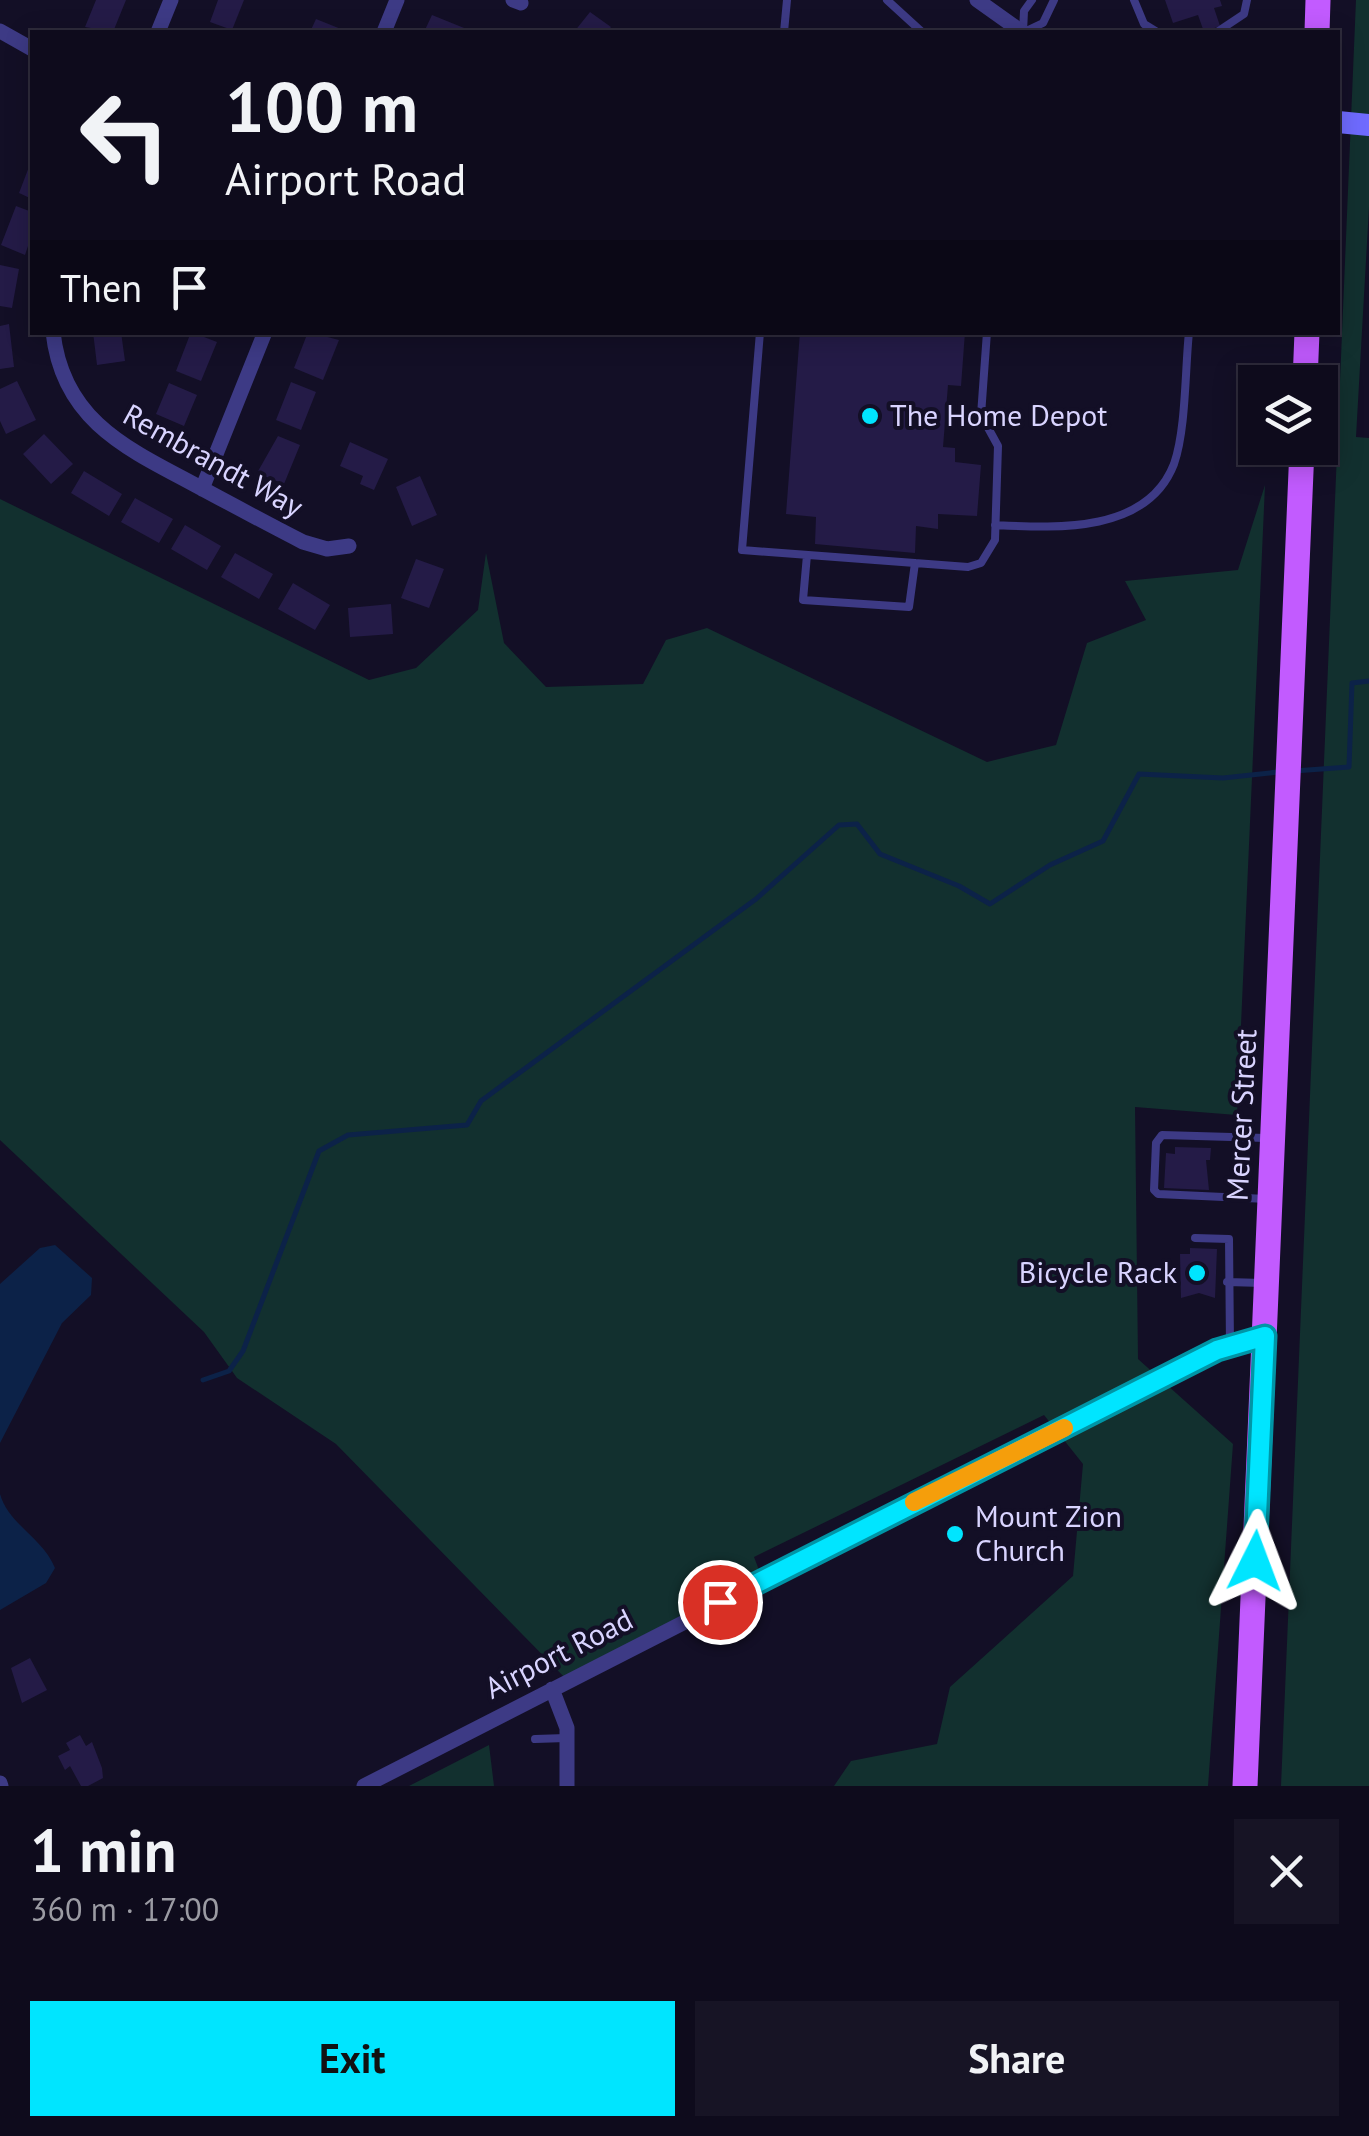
<!DOCTYPE html>
<html lang="en">
<head>
<meta charset="utf-8">
<style>
  body { margin:0; font-family:"PT Sans",sans-serif; background:#171425; color:#f1f3f6; height:100vh; display:flex; flex-direction:column; font-size:38px; white-space:nowrap }
  * { box-sizing:border-box; margin:0 }
  p { font-size:32px; color:#9b9ba3 }
  .icon { flex:none; width:55px; height:55px; fill:none; stroke:currentColor; stroke-width:2; stroke-linecap:round; stroke-linejoin:round }
  .map { position:relative; height:1786px; overflow:hidden }
  .drawer { display:flex; flex-direction:column; background:#0e0b1c; flex:1 }
  .drawer>* { flex:none }
  .guide { position:absolute; left:30px; top:30px; width:1310px; height:305px; border-radius:0px; box-shadow:0 5px 25px #0003,0 0 0 2px #2e2b3b; background:#0e0b1c; color:#f1f3f6; overflow:hidden }
  .tools { position:absolute; left:1238px; top:365px; display:grid; gap:20px }
  .tools a { display:grid; place-items:center; width:100px; height:100px; border-radius:0px; background:#0e0b1c; box-shadow:0 5px 25px #0003,0 0 0 2px #2e2b3b; font-size:50px }
  .pin { position:absolute; display:grid; place-items:center; width:85px; height:85px; color:#fff; margin:-42px; border:5px solid #fff; border-radius:50%; box-shadow:0 2px 10px #0007 }
  .me { position:absolute; width:110px; margin:-55px; rotate:3deg; stroke-linejoin:round; filter:drop-shadow(0 0 8px #0008) }
  .turn { display:flex; align-items:center; gap:35px; height:210px; padding:0 30px; font-size:45px }
  .turn .icon { width:130px; height:130px; stroke-width:2.5 }
  .turn b { display:block; font-size:70px; line-height:85px }
  .then { display:flex; align-items:center; height:95px; padding:0 30px; background:#0003; gap:20px; font-size:38px }
  .round { display:grid; place-items:center; flex:none; width:105px; height:105px; border-radius:0px; background:#171425 }
  .headline { display:flex; align-items:center; justify-content:space-between; height:170px; padding:0 30px }
  h1 { font-size:60px; font-weight:600; line-height:75px }
  .button { display:flex; gap:20px; margin-top:auto; padding:20px 30px }
  .button a { flex:1; height:115px; border-radius:0px; background:#00e5ff; color:#111; font-size:40px; font-weight:600; line-height:115px; text-align:center }
  .button a+a { background:#171425; color:#f1f3f6 }
  .map>svg:first-child { display:block }
</style>
</head>
<body>
<div class="map">
<svg width="1369" height="1786" viewBox="0 0 1369 1786">
  <rect width="100%" height="100%" fill="#130f26"/>
  <path fill="#12302f" d="M1356,0H1369V207L1356,437L1369,438V1786H1281Z
    M1265,485L1237,1115L1135,1107L1138,1359L1233,1444L1208,1786H834L851,1761L937,1744L950,1687L1073,1576L1083,1464L1044,1415L754,1557L762,1578L571,1684L336,1444L237,1378L204,1332L0,1140V499L369,680L416,668L478,610L486,553L504,643L546,687L643,684L666,640L707,628L987,762L1056,745L1087,643L1146,620L1125,581L1238,570Z
    M489,1745L494,1786H409Z"/>
  <path fill="#0c2248" d="M55,1245L92,1278L91,1295L62,1323L0,1443V1284L40,1248Z
    M0,1494C9,1525 43,1538 55,1568L46,1583L0,1610Z"/>
  <g fill="none" stroke-linecap="round" stroke-linejoin="round">
    <path stroke="#0c2248" stroke-width="5" d="M1294,771L1349,767L1352,683L1369,681
      M203,1380L229,1371L243,1351L319,1151L348,1135L467,1125L481,1101L756,899L839,825L857,824L880,854L959,886L990,904L1050,865L1103,841L1139,774L1223,778L1278,772"/>
  </g>
  <path fill="#241b47" d="M96,0H126L113,32L85,27Z
    M218,0H244L232,30L210,22Z
    M1165,0H1220L1222,6L1214,8L1220,26L1204,32L1198,15L1173,23Z
    M590,12L611,27L607,32H574Z
    M432,15L474,32H424Z
    M316,19L341,29L340,32H310Z
    M32,159V199L19,193Z
    M16,206L32,212V234L25,255L1,245Z
    M0,265L19,269L12,308L0,306Z
    M9,324L14,367L0,369V326Z
    M93,332H121L125,361L97,365Z
    M191,332L217,342L201,381L176,371Z
    M308,332L339,340L323,380L294,368Z
    M800,332H965L961,386L948,385L943,447L955,448V462L981,465L977,516L938,514V529L916,526L915,553L815,544L816,517L786,514Z
    M17,381L36,420L6,434L0,421V389Z
    M291,382L316,392L301,430L276,420Z
    M169,383L197,395L184,426L156,414Z
    M44,434L73,464L51,484L23,454Z
    M278,436L300,445L284,484L257,473Z
    M350,442L388,459L374,490L360,484L363,476L340,466Z
    M84,471L122,494L109,516L71,493Z
    M420,476L437,515L412,526L396,487Z
    M135,498L173,519L159,543L121,522Z
    M185,525L221,546L207,570L171,549Z
    M235,553L273,574L259,599L221,577Z
    M416,559L444,569L429,608L401,598Z
    M293,583L330,605L315,630L278,609Z
    M391,604L393,634L350,637L348,608Z
    M1175,1147L1211,1148L1210,1160H1206L1209,1190L1164,1188L1166,1153L1175,1154Z
    M1190,1248L1217,1249L1215,1298L1199,1293L1181,1298L1180,1254H1190Z
    M30,1658L47,1690L22,1703L11,1668Z
    M80,1735L86,1746L92,1742L102,1768L103,1778L88,1786H81L70,1766L65,1770L58,1756L70,1750L66,1743Z"/>
  <g fill="none" stroke-linecap="round" stroke-linejoin="round">
    <path stroke="#3d3a85" stroke-width="8" d="M887,0L922,32
      M1134,0L1144,24L1157,32
      M784,32L787,0
      M1023,32L1024,11L1032,0
      M1024,32L1043,23L1054,0
      M1217,32L1244,14L1247,0
      M760,332L742,550L968,567L981,563L995,540L998,446L981,415L987,332
      M995,525C1055,528 1147,534 1174,464C1186,430 1185,370 1189,332
      M807,555L803,600L909,607L915,563
      M1266,1138L1162,1135L1156,1143L1154,1190L1158,1194L1267,1199
      M1195,1238L1229,1239L1230,1345
      M1227,1282L1263,1283
      M535,1739L566,1738"/>
    <path stroke="#3d3a85" stroke-width="15" d="M513,0L521,3
      M977,0L1022,32
      M0,31L32,49
      M158,32L171,0
      M384,32L397,0
      M53,332C62,415 119,445 186,480C225,501 264,522 303,542L327,549L349,546
      M202,489L265,332
      M552,1689L567,1728V1786
      M0,1783L1,1786
      M364,1786L1217,1350L1265,1336"/>
    <path stroke="#6f6bff" stroke-width="22" d="M1338,122L1369,125"/>
    <path stroke="#c25bff" stroke-width="25" d="M1317,32L1318,0
      M1305,382L1307,332
      M1245,1786L1302,448"/>
  </g>
  <g fill="none" stroke-linecap="round" stroke-linejoin="round">
    <defs>
      <path id="route" d="M720,1602L1217,1350L1265,1336L1255,1561"/>
    </defs>
    <use href="#route" stroke="#0095a6" stroke-width="25"/>
    <use href="#route" stroke="#00e5ff" stroke-width="18"/>
    <path stroke="#f59e0b" stroke-width="18" d="M914,1502L1064,1428"/>
  </g>
  <g fill="#00e5ff" stroke="#130f26" stroke-width="4">
    <circle cx="870" cy="416" r="10"/>
    <circle cx="1197" cy="1273" r="10"/>
    <circle cx="955" cy="1534" r="10"/>
  </g>
  <g text-anchor="middle" stroke-width="8" stroke-linejoin="round" paint-order="stroke">
    <g font-size="30" fill="#d9d4ff" stroke="#130f26" text-anchor="start">
      <text x="890" y="426">The Home Depot</text>
      <text x="1177" y="1283" text-anchor="end">Bicycle Rack</text>
      <text x="975" y="1527">Mount Zion<tspan x="975" dy="34">Church</tspan></text>
    </g>
    <g font-size="30" fill="#d9d4ff" stroke="#130f26">
      <text transform="translate(213 461) rotate(29)" y="10">Rembrandt Way</text>
      <text transform="translate(1242 1115) rotate(-87)" y="10">Mercer Street</text>
      <text transform="translate(559 1654) rotate(-27)" y="10">Airport Road</text>
    </g>
  </g>
</svg>
<div class="tools">
<a><svg class="icon" aria-label="layers" viewBox="0 0 24 24"><path d="M12 4l9 5-9 5-9-5zM3 14l9 5 9-5"/></svg></a>
</div>
<div class="pin" style="left:720px;top:1602px;background:#d93025"><svg class="icon" aria-label="arrive" viewBox="0 0 24 24"><path d="M6 21V4h12l-3 4 3 4H6"/></svg></div>
<svg class="me" style="left:1255px;top:1561px" viewBox="-20 -20 40 40"><path d="M0-17L14 15 0 8-14 15z" fill="#00e5ff" stroke="#fff" stroke-width="4"/></svg>
<div class="guide">
<div class="turn"><svg class="icon" aria-label="left" viewBox="0 0 24 24"><path d="M17 20v-9H6M10 6l-5 5 5 5"/></svg><div><b>100 m</b>Airport Road</div></div>
<div class="then">Then<svg class="icon" aria-label="arrive" viewBox="0 0 24 24"><path d="M6 21V4h12l-3 4 3 4H6"/></svg></div>
</div>
</div>
<section class="drawer">
<div class="headline"><div><h1>1 min</h1><p>360 m · 17:00</p></div><a class="round"><svg class="icon" aria-label="close" viewBox="0 0 24 24"><path d="M6 6l12 12M18 6L6 18"/></svg></a></div>
<div class="button"><a>Exit</a><a>Share</a></div>
</section>
</body>
</html>
